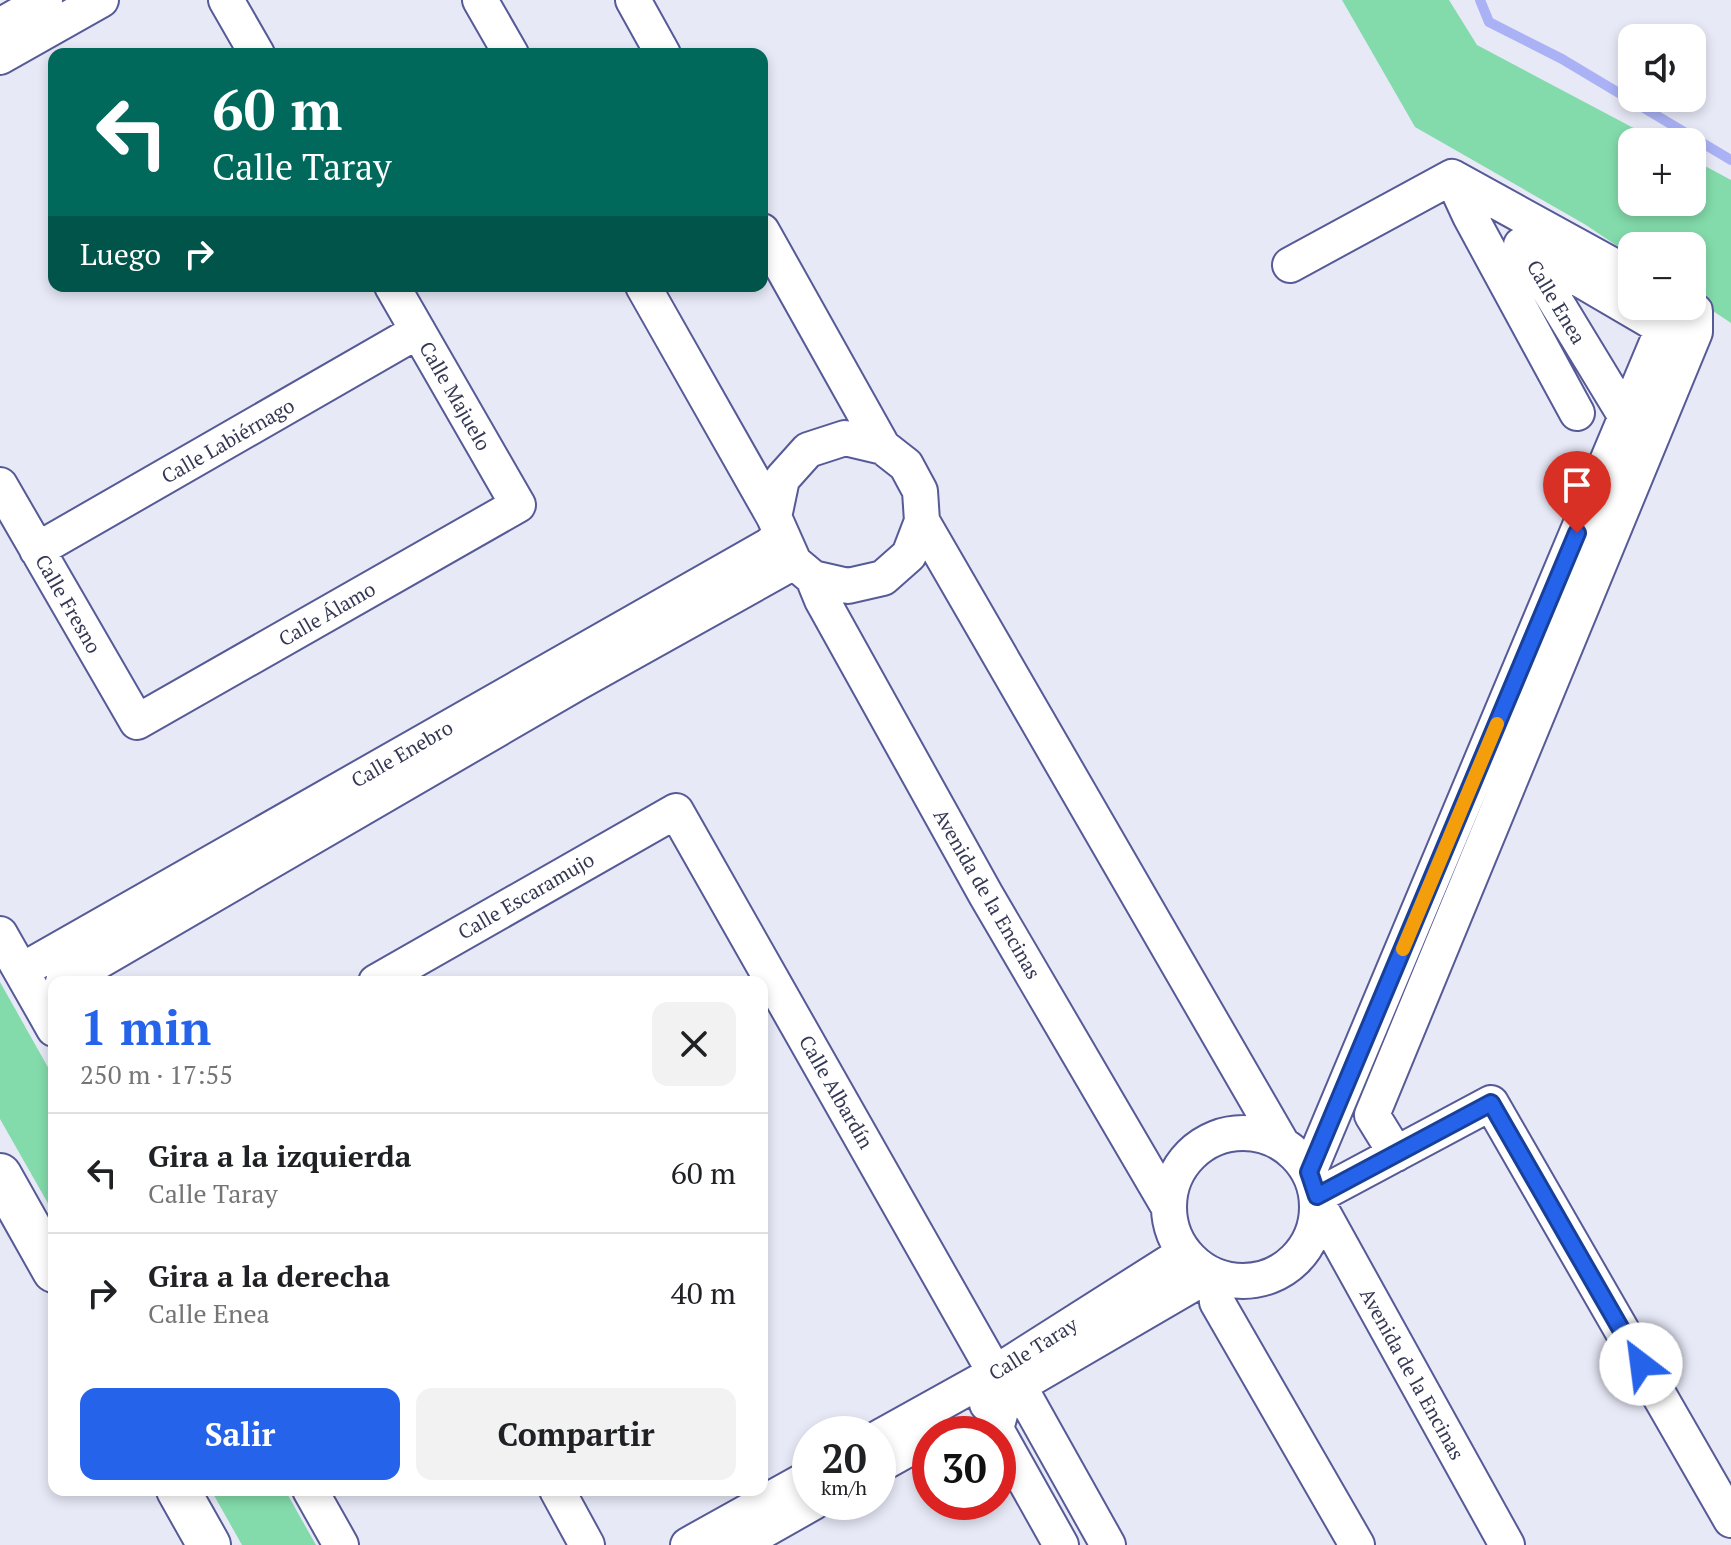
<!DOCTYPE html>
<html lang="es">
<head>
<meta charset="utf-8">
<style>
  body { margin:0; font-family:"PT Serif",serif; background:#f2f2f2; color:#202124; height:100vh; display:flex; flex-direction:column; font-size:30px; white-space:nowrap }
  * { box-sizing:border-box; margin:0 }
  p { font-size:26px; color:#757577 }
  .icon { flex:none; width:44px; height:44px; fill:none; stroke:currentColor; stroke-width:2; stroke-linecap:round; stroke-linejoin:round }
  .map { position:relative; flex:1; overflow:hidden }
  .drawer { position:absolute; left:48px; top:976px; width:720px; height:520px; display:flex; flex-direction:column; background:#fff; border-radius:16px; box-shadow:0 4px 12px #0003 }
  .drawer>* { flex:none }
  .guide { position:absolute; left:48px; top:48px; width:720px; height:244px; border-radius:16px; box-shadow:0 4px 12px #0003; background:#00695c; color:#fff; overflow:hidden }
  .tools { position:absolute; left:1618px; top:24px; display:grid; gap:16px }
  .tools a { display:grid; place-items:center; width:88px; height:88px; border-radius:16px; background:#fff; box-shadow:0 4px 12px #0003; font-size:40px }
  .speed { position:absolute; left:792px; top:1416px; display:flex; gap:16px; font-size:40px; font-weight:700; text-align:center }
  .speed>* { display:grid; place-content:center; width:104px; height:104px; border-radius:50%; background:#fff; box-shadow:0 4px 12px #0003; line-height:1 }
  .speed small { font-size:20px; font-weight:400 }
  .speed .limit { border:12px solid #d22; background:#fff; color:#111 }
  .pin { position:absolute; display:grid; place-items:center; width:68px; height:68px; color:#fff; margin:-82px -34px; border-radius:50% 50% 50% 0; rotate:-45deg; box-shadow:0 0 8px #0007 }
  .pin .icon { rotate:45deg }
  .me { position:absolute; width:88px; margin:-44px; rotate:330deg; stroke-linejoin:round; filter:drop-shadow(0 0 6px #0008) }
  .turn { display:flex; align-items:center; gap:28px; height:168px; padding:0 32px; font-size:36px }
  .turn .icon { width:104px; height:104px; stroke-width:2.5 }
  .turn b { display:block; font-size:56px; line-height:68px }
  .then { display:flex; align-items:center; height:76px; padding:0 32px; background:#0003; gap:16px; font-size:30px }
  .round { display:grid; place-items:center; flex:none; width:84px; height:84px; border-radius:16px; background:#f2f2f2 }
  .headline { display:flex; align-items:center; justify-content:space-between; height:136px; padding:0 32px }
  h1 { font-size:48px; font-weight:800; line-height:60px; color:#2563eb }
  .cta { display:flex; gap:16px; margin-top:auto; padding:16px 32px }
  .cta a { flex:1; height:92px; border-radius:16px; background:#2563eb; color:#fff; font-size:32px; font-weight:800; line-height:92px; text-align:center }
  .cta a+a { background:#f2f2f2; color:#202124 }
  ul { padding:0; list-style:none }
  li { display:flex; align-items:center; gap:24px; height:120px; padding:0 32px; border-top:2px solid #e0e0e0 }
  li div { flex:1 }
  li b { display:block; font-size:30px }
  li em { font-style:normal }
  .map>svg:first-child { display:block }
</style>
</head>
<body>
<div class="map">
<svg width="1731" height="1545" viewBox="0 0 1731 1545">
  <rect width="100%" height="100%" fill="#e7e9f7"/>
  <path fill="#83dbab" d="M1342,0H1449L1477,45L1660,142H1632V202H1692V159L1731,180V323L1692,297V246H1632V256L1586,225L1415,127Z
    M0,982L54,1078V1214L0,1119Z
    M211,1490H285L316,1545H242Z"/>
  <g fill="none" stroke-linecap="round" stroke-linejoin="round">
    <path stroke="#aab2f5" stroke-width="10" d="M1480,0L1489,22L1562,59L1731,160"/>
    <defs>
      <path id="minor" d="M226,0L257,54
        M480,0L511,54
        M633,0L663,54
        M0,26L45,0
        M0,57L101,0
        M1452,177L1470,216L1577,413
        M762,231L883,447L906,465L920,491L922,521L909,555L883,578L848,586L813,578L794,562L774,517L782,479L808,450L845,438L883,447
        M1524,249L1626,417
        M1290,265L1452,177L1632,276
        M643,286L774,517
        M0,485L137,722L518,505L392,286
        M922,521L1281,1142
        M37,550L418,331
        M813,578L822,600L986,895L1168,1206
        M0,934L54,1029
        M21,971L768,546L782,535
        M63,982L577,683L794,562
        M376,982L676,811L995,1373L1006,1393L996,1429L1061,1545
        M1169 1207a74 74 0 1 1 148 0a74 74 0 1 1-148 0Z
        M1396,1154L1372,1115L1695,332V311L1687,306
        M1309,1172L1663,328L1521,245
        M1317,1196L1491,1103L1731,1520
        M1317,1202L1507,1545
        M1214,1276L1217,1302L1357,1545
        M1019,1386L1108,1545
        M987,1404L1210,1274
        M878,1438L995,1373L1184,1253
        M878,1466L930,1437
        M310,1490L341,1545
        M557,1490L587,1545
        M688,1545L810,1477
        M738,1545L814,1502"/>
      <path id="major" d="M0,1175L54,1271
        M178,1490L209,1545"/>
    </defs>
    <use href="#minor" stroke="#565a96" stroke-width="38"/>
    <use href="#major" stroke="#565a96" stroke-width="46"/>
    <use href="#minor" stroke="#fff" stroke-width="34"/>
    <use href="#major" stroke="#fff" stroke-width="42"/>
  </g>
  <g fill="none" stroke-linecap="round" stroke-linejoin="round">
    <defs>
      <path id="route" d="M1577,533L1309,1172L1317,1196L1491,1103L1641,1364"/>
    </defs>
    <use href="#route" stroke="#184099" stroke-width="20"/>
    <use href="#route" stroke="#2563eb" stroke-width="14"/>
    <path stroke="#f59e0b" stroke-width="14" d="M1403,949L1497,724"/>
  </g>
  <g text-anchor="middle" stroke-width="6" stroke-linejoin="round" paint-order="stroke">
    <g font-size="20" fill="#353854" stroke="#fff">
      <text transform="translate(1556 302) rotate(59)" y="7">Calle Enea</text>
      <text transform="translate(455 396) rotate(60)" y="7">Calle Majuelo</text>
      <text transform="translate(228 441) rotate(-30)" y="7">Calle Labiérnago</text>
      <text transform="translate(68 604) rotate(60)" y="7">Calle Fresno</text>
      <text transform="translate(327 614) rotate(-30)" y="7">Calle Álamo</text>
      <text transform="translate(402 754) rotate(-30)" y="7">Calle Enebro</text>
      <text transform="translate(987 894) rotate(60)" y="7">Avenida de la Encinas</text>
      <text transform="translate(526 896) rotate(-30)" y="7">Calle Escaramujo</text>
      <text transform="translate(836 1092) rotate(60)" y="7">Calle Albardín</text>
      <text transform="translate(1033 1349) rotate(-32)" y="7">Calle Taray</text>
      <text transform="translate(1412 1374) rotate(61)" y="7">Avenida de la Encinas</text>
    </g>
  </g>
</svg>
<div class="tools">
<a><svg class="icon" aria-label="sound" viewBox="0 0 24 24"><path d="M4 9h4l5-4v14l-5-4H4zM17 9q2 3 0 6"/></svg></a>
<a>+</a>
<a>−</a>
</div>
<div class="speed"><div>20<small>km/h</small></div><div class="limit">30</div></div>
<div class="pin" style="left:1577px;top:533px;background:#d93025"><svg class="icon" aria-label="arrive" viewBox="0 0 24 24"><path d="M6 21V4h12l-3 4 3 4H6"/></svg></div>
<svg class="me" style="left:1641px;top:1364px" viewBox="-20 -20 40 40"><circle r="19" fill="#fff"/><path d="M0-13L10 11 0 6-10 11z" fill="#2563eb"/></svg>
<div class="guide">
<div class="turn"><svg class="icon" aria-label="left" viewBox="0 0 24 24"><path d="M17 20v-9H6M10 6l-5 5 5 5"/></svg><div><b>60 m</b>Calle Taray</div></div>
<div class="then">Luego<svg class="icon" aria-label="right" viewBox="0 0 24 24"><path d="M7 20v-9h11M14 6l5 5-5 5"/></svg></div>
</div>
<section class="drawer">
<div class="headline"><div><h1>1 min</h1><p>250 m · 17:55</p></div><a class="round"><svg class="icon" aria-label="close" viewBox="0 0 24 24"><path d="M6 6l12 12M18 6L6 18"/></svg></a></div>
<ul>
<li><svg class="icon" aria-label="left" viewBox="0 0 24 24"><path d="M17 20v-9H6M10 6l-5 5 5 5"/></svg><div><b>Gira a la izquierda</b><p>Calle Taray</p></div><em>60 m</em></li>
<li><svg class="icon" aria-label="right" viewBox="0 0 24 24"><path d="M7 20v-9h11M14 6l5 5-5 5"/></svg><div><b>Gira a la derecha</b><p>Calle Enea</p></div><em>40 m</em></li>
</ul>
<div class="cta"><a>Salir</a><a>Compartir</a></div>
</section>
</div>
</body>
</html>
